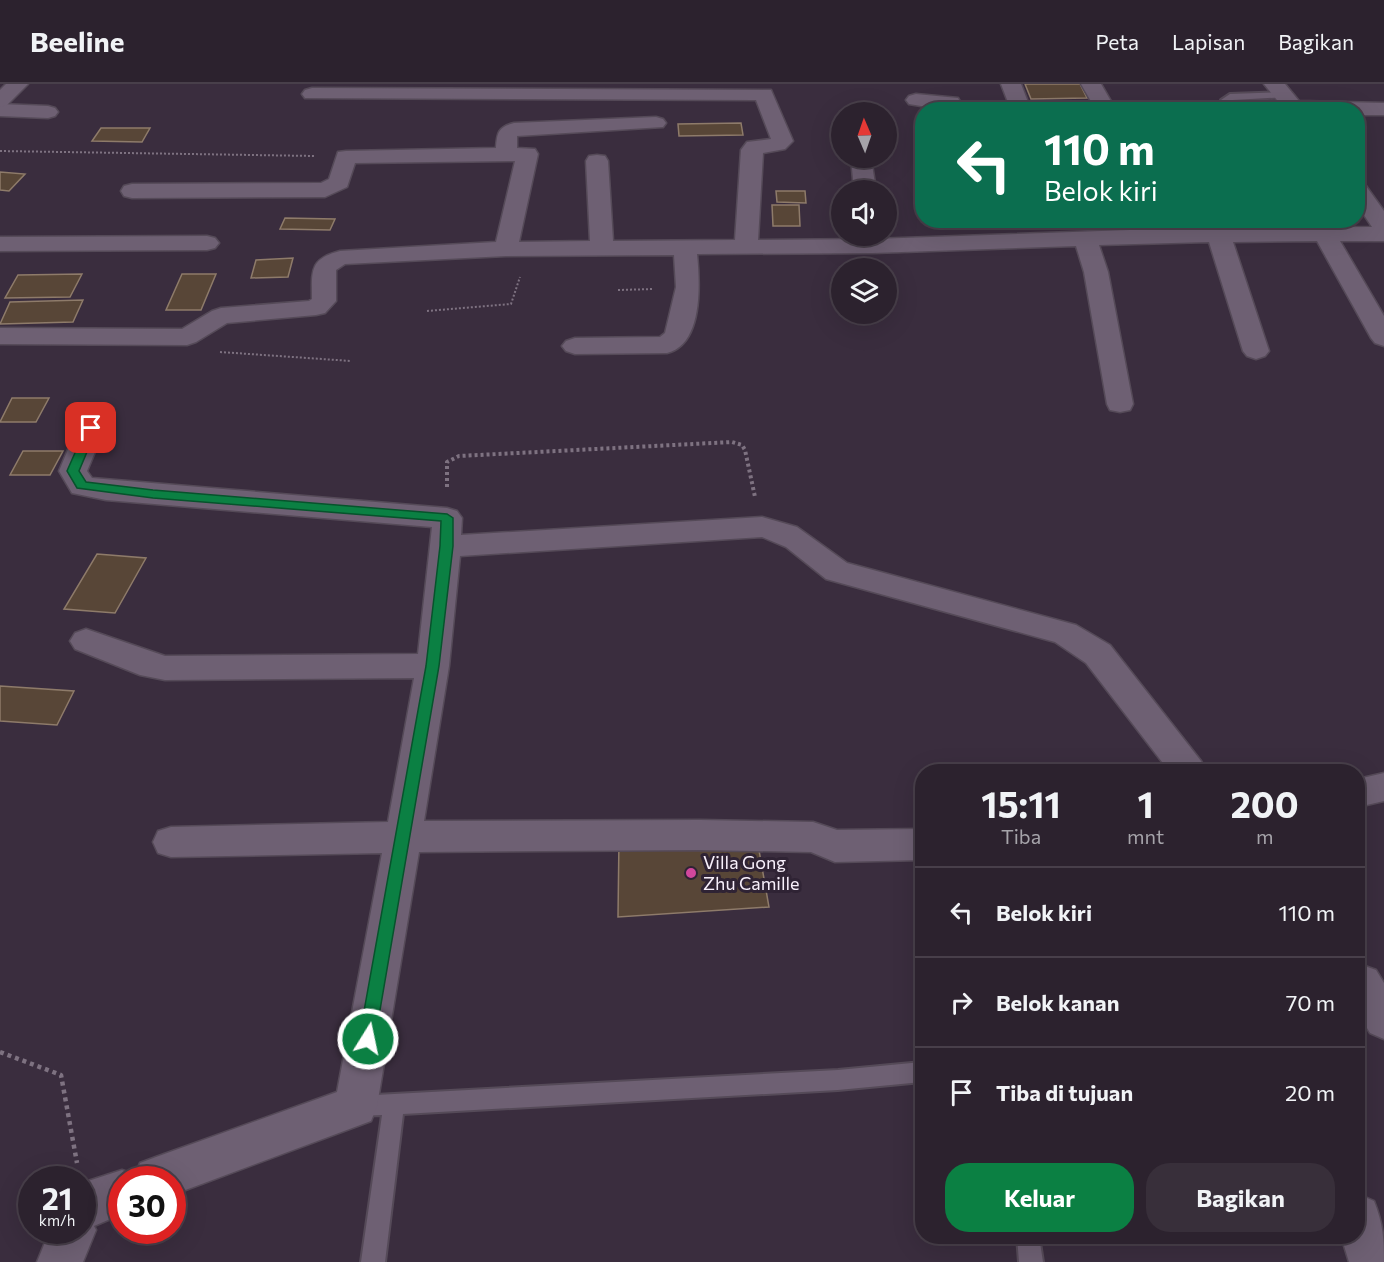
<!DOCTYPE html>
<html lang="id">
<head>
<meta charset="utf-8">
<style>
  body { margin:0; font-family:Commissioner,sans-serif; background:#382f3a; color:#f1f3f6; height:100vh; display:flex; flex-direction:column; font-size:22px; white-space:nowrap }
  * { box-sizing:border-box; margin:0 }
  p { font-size:20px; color:#a6a4aa }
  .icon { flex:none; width:33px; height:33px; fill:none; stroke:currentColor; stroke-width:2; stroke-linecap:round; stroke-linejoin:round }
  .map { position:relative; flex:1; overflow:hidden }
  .side { position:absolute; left:915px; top:680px; width:450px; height:480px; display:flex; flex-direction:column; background:#2c222e; border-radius:24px; box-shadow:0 6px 24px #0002,0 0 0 2px #483f4a }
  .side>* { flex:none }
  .banner { position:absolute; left:915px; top:18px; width:450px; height:126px; border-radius:24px; box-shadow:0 6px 24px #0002,0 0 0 2px #483f4a; background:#0b6e4f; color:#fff; overflow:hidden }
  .needle { width:39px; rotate:358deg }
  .fabs { position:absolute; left:831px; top:18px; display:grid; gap:12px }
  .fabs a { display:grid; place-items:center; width:66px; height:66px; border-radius:50%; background:#2c222e; box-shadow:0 6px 24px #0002,0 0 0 2px #483f4a; font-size:30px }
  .speed { position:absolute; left:18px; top:1082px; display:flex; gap:12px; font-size:30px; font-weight:700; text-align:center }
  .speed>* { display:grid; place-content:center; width:78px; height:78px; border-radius:50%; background:#2c222e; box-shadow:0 6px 24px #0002,0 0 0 2px #483f4a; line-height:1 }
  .speed small { font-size:15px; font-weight:400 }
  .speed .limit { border:9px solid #d22; background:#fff; color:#111 }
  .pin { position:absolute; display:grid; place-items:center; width:51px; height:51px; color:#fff; margin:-26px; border-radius:12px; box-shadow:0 3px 9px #0006 }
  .me { position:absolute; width:66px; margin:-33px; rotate:10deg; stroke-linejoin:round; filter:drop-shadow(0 0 4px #0008) }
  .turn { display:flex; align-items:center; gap:21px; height:126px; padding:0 30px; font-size:27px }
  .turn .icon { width:78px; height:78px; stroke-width:2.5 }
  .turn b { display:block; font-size:42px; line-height:51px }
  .eta { display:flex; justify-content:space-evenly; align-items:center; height:102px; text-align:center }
  .eta b { font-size:36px; font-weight:700; line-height:42px }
  .cta { display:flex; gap:12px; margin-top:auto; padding:12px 30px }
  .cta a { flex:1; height:69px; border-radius:24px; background:#0b8043; color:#fff; font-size:24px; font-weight:700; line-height:69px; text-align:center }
  .cta a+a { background:#382f3a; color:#f1f3f6 }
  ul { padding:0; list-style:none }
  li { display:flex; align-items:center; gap:18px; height:90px; padding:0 30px; border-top:2px solid #483f4a }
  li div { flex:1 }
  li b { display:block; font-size:22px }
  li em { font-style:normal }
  header { display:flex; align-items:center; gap:36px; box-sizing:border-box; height:84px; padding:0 30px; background:#2c222e; border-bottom:2px solid #483f4a }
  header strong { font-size:28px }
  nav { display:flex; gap:33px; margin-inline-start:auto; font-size:21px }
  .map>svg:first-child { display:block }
</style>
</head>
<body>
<header>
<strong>Beeline</strong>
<nav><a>Peta</a><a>Lapisan</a><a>Bagikan</a></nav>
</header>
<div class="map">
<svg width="1384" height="1178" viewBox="0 0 1384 1178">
  <rect width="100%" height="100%" fill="#3a2d3e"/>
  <path fill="#584637" stroke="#8e7b6a" stroke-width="1.5" d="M1025,0H1080L1087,14L1031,15Z
    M741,39L743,51L679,52L678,40Z
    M101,44H150L142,58L92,57Z
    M0,88L25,90L9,107L0,106Z
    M776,107H805L806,119L777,118Z
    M772,121H799L800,142H773Z
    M285,134L335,135L330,146L280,145Z
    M293,174L288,193L251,194L256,176Z
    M82,190L70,213L5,214L18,191Z
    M182,190H216L201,226H166Z
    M83,216L73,238L0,240L10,218Z
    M12,314H49L36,338H0Z
    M23,367H63L50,391H10Z
    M97,470L146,474L115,529L64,525Z
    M0,602L74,607L57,641L0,637Z
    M619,754L757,755L769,823L618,833Z"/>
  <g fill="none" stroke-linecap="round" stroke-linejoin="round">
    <defs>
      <path id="service" d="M1283,8L1287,9V13L1233,16L1235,26H1225L1221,16L1230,10Z
        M922,978V998L838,1006L403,1030L385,1178H361L382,1031L357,1032L349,1029L346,1022L349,1015L357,1012L838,986Z
        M1017,1152H1039L1043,1178H1019Z"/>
      <path id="minor" d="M1001,0H1021L1031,26H1011Z
        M1081,0H1101L1116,26H1096Z
        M1264,0H1285L1299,17L1384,19V31H1358V26H1285Z
        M312,4L771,6L793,57L785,65L763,69L758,156L873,155L1186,144L1372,143L1358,122V100L1366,102L1384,127V157H1340L1384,232V262L1375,259L1371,254L1317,157L1233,158L1269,267L1265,272L1256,275L1247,272L1243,267L1209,158L1099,161L1108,188L1133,320L1130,326L1120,328L1110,326L1107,320L1084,188L1076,162L873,169L697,170C700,200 703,260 667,269L575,270L566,267L562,262L566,257L575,254L660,253L665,249L676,203L674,171L506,172L345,180L336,186V217L325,229L316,231L227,239L196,258L187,261L0,260V244L182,245L212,227L221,224L309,217L312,215C312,187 309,175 340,167L496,158L515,77L355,79L347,103L325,113L132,114L124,112L121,107L124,102L132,100L321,99L329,95L338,68L346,67L496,64C497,49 498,43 514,39L656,33L663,35L666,39L663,43L517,52V64L535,65L538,70L519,158L590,157L586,77L589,72L597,71L605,72L608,77L613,157L735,156L741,66L747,58L771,55L756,16L305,14L302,10L305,6Z
        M916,10L958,14L965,26H945L909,20L906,16L909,12Z
        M0,20L48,22L55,24L58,28L55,32L48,34L0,32Z
        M851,74H871L876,106H854Z
        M207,152L215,154L219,159L215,164L207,166L0,167V153Z
        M91,335L101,338L105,344L87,387L92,394L447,424L457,427L462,434L461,451L762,433L797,443L847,479L1076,541L1110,561L1201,677L1207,687H1169L1086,579L1055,558L826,495L786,463L762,453L460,472L449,582L424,737L700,736L813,738L837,746L922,745V776L835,778L811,768L700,766L419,768L377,1022L371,1037L172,1111V1095H122V1130L94,1142L96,1146L83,1178H37L50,1146H82V1099L122,1086L135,1091L140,1079L156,1073L337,1008L382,769L171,773L158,769L153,758L158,747L171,743L388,738L414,594L165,596L140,591L75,565L70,557L75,549L86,545L165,572L418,570L432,443L106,416L72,409L59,387L77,344L81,338Z
        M1384,689V717L1358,723V695Z
        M1362,881L1376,886L1384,899V955L1370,949L1358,929V882Z
        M1358,1110L1374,1117C1383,1140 1384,1154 1384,1178H1349L1341,1152H1358Z"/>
      <path id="tertiary" d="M6,0H28L7,21L0,23V6Z"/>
    </defs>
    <use href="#service" stroke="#554a58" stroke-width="4"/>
    <use href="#minor" stroke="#554a58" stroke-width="3"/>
    <use href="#tertiary" stroke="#554a58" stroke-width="3"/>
    <path stroke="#7e7281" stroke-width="2" stroke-dasharray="2 2" stroke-linecap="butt" d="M0,67L315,72
      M618,206L654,205
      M427,227L511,220L520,193
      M220,268L351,277"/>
    <path stroke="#7e7281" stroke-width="4" stroke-dasharray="3 3" stroke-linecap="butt" d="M447,403V378L459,372L732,358L742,361L745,366L755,413"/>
    <path stroke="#7e7281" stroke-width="4.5" stroke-dasharray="4 4" stroke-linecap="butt" d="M0,968L61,991L77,1079"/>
    <use href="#service" fill="#6e6073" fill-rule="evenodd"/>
    <use href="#minor" fill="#6e6073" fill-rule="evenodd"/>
    <use href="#tertiary" fill="#6e6073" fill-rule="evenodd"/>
  </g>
  <path fill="#0b8043" stroke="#07532c" stroke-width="1.5" d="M91,341L97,344L79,387L86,398L153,406L447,430L453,434V462L439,582L374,961L368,963L361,961L359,955L426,582L440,462L441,437L153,414L77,404L67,387L86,344Z"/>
  <circle fill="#d1479c" stroke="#2f2334" stroke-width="2" cx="691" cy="789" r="6"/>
  <g text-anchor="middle" stroke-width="6" stroke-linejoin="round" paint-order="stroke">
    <g font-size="18" fill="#f8f0fb" stroke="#2f2334" text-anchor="start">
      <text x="703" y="785">Villa Gong<tspan x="703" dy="21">Zhu Camille</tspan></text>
    </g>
  </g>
</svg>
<div class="fabs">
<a><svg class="needle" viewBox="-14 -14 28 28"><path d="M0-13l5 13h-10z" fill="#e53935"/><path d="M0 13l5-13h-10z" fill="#a6a4aa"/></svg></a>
<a><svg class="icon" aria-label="sound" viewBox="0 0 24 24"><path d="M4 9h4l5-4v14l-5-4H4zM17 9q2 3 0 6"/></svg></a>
<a><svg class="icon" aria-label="layers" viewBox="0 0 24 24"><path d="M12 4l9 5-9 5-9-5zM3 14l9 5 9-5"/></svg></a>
</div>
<div class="speed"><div>21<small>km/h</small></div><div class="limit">30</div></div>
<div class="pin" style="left:91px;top:344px;background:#d93025"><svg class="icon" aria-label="arrive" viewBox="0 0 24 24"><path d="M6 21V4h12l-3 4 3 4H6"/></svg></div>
<svg class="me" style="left:368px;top:955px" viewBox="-20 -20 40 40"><circle r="17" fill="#0b8043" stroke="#fff" stroke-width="3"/><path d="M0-11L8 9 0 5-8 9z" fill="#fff"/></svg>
<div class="banner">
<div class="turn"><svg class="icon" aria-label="left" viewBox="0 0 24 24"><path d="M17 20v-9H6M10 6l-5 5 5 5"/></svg><div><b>110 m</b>Belok kiri</div></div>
</div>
<section class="side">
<div class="eta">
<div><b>15:11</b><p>Tiba</p></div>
<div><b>1</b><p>mnt</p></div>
<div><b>200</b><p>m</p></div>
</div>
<ul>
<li><svg class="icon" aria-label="left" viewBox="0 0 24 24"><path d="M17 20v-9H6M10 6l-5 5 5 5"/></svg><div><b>Belok kiri</b></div><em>110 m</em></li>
<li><svg class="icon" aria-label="right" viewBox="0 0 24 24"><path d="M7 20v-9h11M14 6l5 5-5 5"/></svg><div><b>Belok kanan</b></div><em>70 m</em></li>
<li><svg class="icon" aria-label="arrive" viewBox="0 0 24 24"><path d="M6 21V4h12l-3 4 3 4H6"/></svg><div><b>Tiba di tujuan</b></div><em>20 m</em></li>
</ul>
<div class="cta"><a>Keluar</a><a>Bagikan</a></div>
</section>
</div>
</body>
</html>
